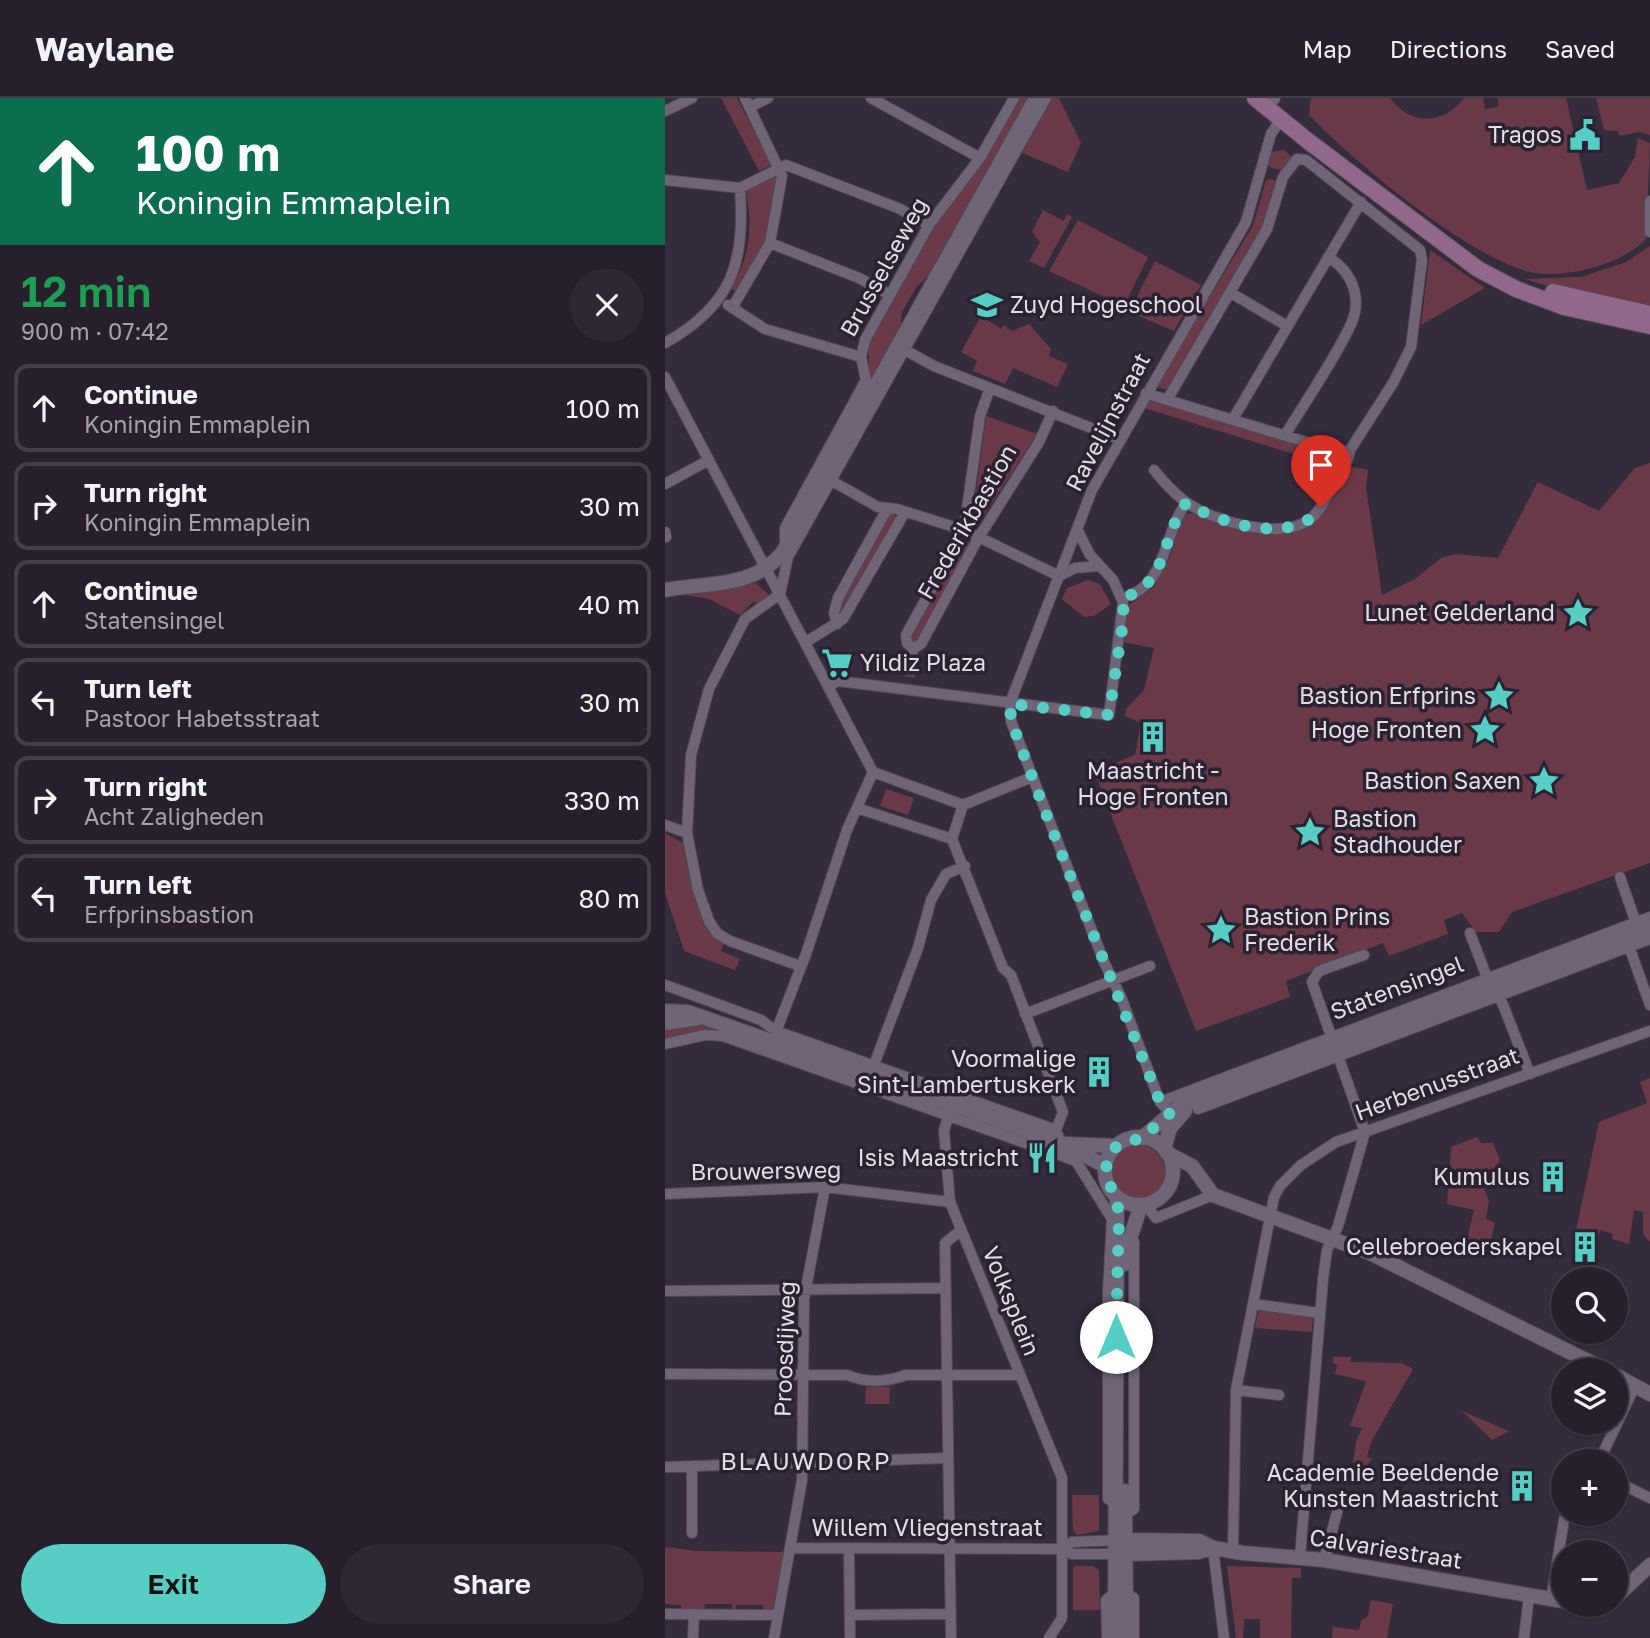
<!DOCTYPE html>
<html lang="en">
<head>
<meta charset="utf-8">
<style>
  body { margin:0; font-family:"Golos Text",sans-serif; background:#2f2834; color:#f1f3f6; height:100vh; display:flex; flex-direction:column; font-size:26px; white-space:nowrap }
  * { box-sizing:border-box; margin:0 }
  p { font-size:23px; color:#a4a3a9 }
  .icon { flex:none; width:38px; height:38px; fill:none; stroke:currentColor; stroke-width:2; stroke-linecap:round; stroke-linejoin:round }
  .map { position:relative; flex:1; overflow:hidden }
  .details { display:flex; flex-direction:column; background:#27202c; width:665px }
  .details>* { flex:none }
  .banner { background:#0b6e4f; color:#fff; overflow:hidden }
  .buttons { position:absolute; left:886px; top:1169px; display:grid; gap:14px }
  .buttons a { display:grid; place-items:center; width:77px; height:77px; border-radius:50%; background:#27202c; box-shadow:0 2px 5px #0004,0 0 0 2px #433e48; font-size:35px }
  .pin { position:absolute; display:grid; place-items:center; width:60px; height:60px; color:#fff; margin:-72px -30px; border-radius:50% 50% 50% 0; rotate:-45deg; box-shadow:0 0 7px #0007 }
  .pin .icon { rotate:45deg }
  .me { position:absolute; width:77px; margin:-38px; rotate:0deg; stroke-linejoin:round; filter:drop-shadow(0 0 5px #0008) }
  .turn { display:flex; align-items:center; gap:24px; height:147px; padding:0 21px; font-size:32px }
  .turn .icon { width:91px; height:91px; stroke-width:2.5 }
  .turn b { display:block; font-size:49px; line-height:60px }
  .round { display:grid; place-items:center; flex:none; width:74px; height:74px; border-radius:37px; background:#2f2834 }
  .summary { display:flex; align-items:center; justify-content:space-between; height:119px; padding:0 21px }
  h1 { font-size:42px; font-weight:600; line-height:52px; color:#1e9e55 }
  .button { display:flex; gap:14px; margin-top:auto; padding:14px 21px }
  .button a { flex:1; height:80px; border-radius:42px; background:#56cec4; color:#111; font-size:28px; font-weight:600; line-height:80px; text-align:center }
  .button a+a { background:#2f2834; color:#f1f3f6 }
  ul { padding:0; list-style:none }
  li { display:flex; align-items:center; gap:21px; height:88px; margin:0 14px 10px; padding:0 7px; border:4px solid #433e48; border-radius:14px }
  li div { flex:1 }
  li b { display:block; font-size:26px }
  li em { font-style:normal }
  header { display:flex; align-items:center; gap:42px; box-sizing:border-box; height:98px; padding:0 35px; background:#27202c; border-bottom:2px solid #433e48 }
  header strong { font-size:33px }
  nav { display:flex; gap:38px; margin-inline-start:auto; font-size:24px }
  main { display:flex; flex:1; min-height:0 }
  .map>svg:first-child { display:block }
</style>
</head>
<body>
<header>
<strong>Waylane</strong>
<nav><a>Map</a><a>Directions</a><a>Saved</a></nav>
</header>
<main>
<section class="details">
<div class="banner">
<div class="turn"><svg class="icon" aria-label="ahead" viewBox="0 0 24 24"><path d="M12 20V5M6 11l6-6 6 6"/></svg><div><b>100 m</b>Koningin Emmaplein</div></div>
</div>
<div class="summary"><div><h1>12 min</h1><p>900 m · 07:42</p></div><a class="round"><svg class="icon" aria-label="close" viewBox="0 0 24 24"><path d="M6 6l12 12M18 6L6 18"/></svg></a></div>
<ul>
<li><svg class="icon" aria-label="ahead" viewBox="0 0 24 24"><path d="M12 20V5M6 11l6-6 6 6"/></svg><div><b>Continue</b><p>Koningin Emmaplein</p></div><em>100 m</em></li>
<li><svg class="icon" aria-label="right" viewBox="0 0 24 24"><path d="M7 20v-9h11M14 6l5 5-5 5"/></svg><div><b>Turn right</b><p>Koningin Emmaplein</p></div><em>30 m</em></li>
<li><svg class="icon" aria-label="ahead" viewBox="0 0 24 24"><path d="M12 20V5M6 11l6-6 6 6"/></svg><div><b>Continue</b><p>Statensingel</p></div><em>40 m</em></li>
<li><svg class="icon" aria-label="left" viewBox="0 0 24 24"><path d="M17 20v-9H6M10 6l-5 5 5 5"/></svg><div><b>Turn left</b><p>Pastoor Habetsstraat</p></div><em>30 m</em></li>
<li><svg class="icon" aria-label="right" viewBox="0 0 24 24"><path d="M7 20v-9h11M14 6l5 5-5 5"/></svg><div><b>Turn right</b><p>Acht Zaligheden</p></div><em>330 m</em></li>
<li><svg class="icon" aria-label="left" viewBox="0 0 24 24"><path d="M17 20v-9H6M10 6l-5 5 5 5"/></svg><div><b>Turn left</b><p>Erfprinsbastion</p></div><em>80 m</em></li>
</ul>
<div class="button"><a>Exit</a><a>Share</a></div>
</section>
<div class="map">
<svg width="985" height="1540" viewBox="0 0 985 1540">
  <rect width="100%" height="100%" fill="#342b3b"/>
  <path fill="#6b3a49" d="M56,0H72L107,67L94,73Z
    M353,0H365L266,176L252,188L237,214L235,233L205,285L203,246L267,128Z
    M387,0H394L416,45L403,74L357,55Z
    M646,0H725C745,28 779,27 799,0H818L820,11L833,9V0H901L922,92L954,85L970,59L973,40L985,45L981,141C957,167 895,183 861,173C799,155 689,64 644,17Z
    M931,0H985V37L974,34L955,38L953,33L939,32Z
    M619,52L627,59L616,72L606,70L603,66L606,54Z
    M113,75L101,144L71,194L66,191C85,157 88,131 81,93Z
    M607,81L612,84L601,124L502,292L490,288L588,128L601,82Z
    M378,112L399,123L402,116L407,119L379,170L364,163L375,144L367,134Z
    M413,122L483,159L459,208L384,173Z
    M985,148V212L925,202L860,181L916,179L961,164Z
    M765,152L820,190L756,227Z
    M490,163L536,187L509,233L464,214Z
    M316,218L336,231L339,227L347,233L364,226L386,251L384,258L403,266L392,289L348,270L340,286L308,273L312,263L296,254Z
    M485,300L675,357L671,369L479,310Z
    M321,318L372,336L311,430L307,426Z
    M985,365V765L847,814L834,834H811L797,815L779,822L783,836L724,858L718,845L621,883L625,899L531,933L429,673L470,657L475,629L491,634L493,632L460,618L461,611L479,592L489,550L458,544L462,508L489,489L505,458L518,417L526,415C550,421 633,440 650,424C665,412 674,385 684,368L703,372L701,389L717,497L750,481L776,460L791,456L833,460L873,384L934,413L970,370Z
    M225,414L232,419L175,514L174,506Z
    M298,441L307,446L253,548H246L244,537Z
    M423,482L435,486L446,506L429,518L419,519L397,501L402,490Z
    M91,485L104,497L91,506L89,503L75,517L44,501L20,497Z
    M221,691L249,700L243,717L215,708Z
    M0,735L18,745L40,826L59,845L56,853L75,861L70,872L19,853L0,795Z
    M34,925L103,948L56,936L0,942V929Z
    M985,980V1144L978,1136V1114L969,1112L964,1146L947,1141L948,1136L935,1132L931,1144L910,1137L934,1024L982,1005L975,984Z
    M812,1039L816,1045H828L835,1062L830,1073L816,1081L824,1103L821,1121L830,1125L824,1150L801,1146L809,1112L782,1106L786,1049Z
    M446 1074a27 27 0 1 1 54 0a27 27 0 1 1-54 0Z
    M594,1209L648,1217L647,1234L590,1230Z
    M668,1259H686V1264L737,1265L748,1271L706,1344L702,1359L707,1361L689,1385L687,1378L693,1366L688,1365L691,1343L697,1330L685,1328L701,1283L670,1276L672,1267L668,1265Z
    M201,1289H225L224,1306H200Z
    M797,1313L844,1333L827,1342Z
    M407,1397H434V1433L412,1437L408,1432Z
    M0,1449L31,1453L122,1454L109,1511L99,1513L98,1507H71V1513H67V1506H40L39,1513L16,1512V1507L0,1506Z
    M410,1468H428L434,1472L435,1512H408V1470Z
    M562,1468L636,1470V1480H627L626,1540H595V1521H579L578,1540H571Z
    M706,1502L728,1506L722,1540H667L668,1529L694,1532L696,1523L703,1518Z"/>
  <g fill="none" stroke-linecap="round" stroke-linejoin="round">
    <path stroke="#4e4655" stroke-width="10" stroke-dasharray="10 5" stroke-linecap="butt" d="M245,579L247,561"/>
    <defs>
      <path id="street" d="M206,0L315,60
        M609,2L610,0
        M85,9L103,0
        M0,13L27,0
        M0,82L75,90L121,67L233,110L264,127
        M985,103V134
        M105,145L194,180L225,197
        M566,195L622,228
        M63,207L100,231L196,259
        M67,210L105,145L117,78L80,0
        M0,245C68,207 80,164 75,90
        M240,252L269,268L454,341
        M0,279L208,674
        M481,295L502,302L674,354L685,352L728,285L746,249L757,162L755,152L641,62L632,61L618,79L602,131L502,302
        M568,321L696,104
        M620,337C634,314 687,235 690,214C694,191 683,171 663,159
        M489,372C499,384 510,397 524,406C551,424 615,442 644,422C654,415 660,402 666,391C673,380 683,366 685,352
        M167,383L213,409L232,411L299,432L394,478L410,470L433,468
        M0,386L44,362
        M0,434L1,439
        M120,443V430L201,282L196,259L200,242L264,127L315,60L349,0
        M115,496L123,459L381,0
        M115,496L80,521L44,591L26,657L22,735L33,792L44,823L52,835L65,843L135,868
        M457,500C503,488 497,438 521,405
        M172,526L169,515L173,500L222,411
        M141,544L178,521L240,414
        M248,551L242,545L241,537L299,432L315,318L325,290
        M247,561L248,551L256,546L314,439L374,344L388,313
        M164,588L173,583L444,617L458,504L448,482L425,457L412,431
        M208,674L298,707
        M298,707L367,679
        M192,710L287,741
        M0,727L22,735
        M287,741L338,870L346,877L398,1014L391,1032
        M287,741L298,707
        M955,779L972,828
        M805,835L824,885
        M962,843L985,907
        M0,887L96,922L111,933L391,1032L396,1045
        M833,894L865,976
        M360,916L485,868
        M109,939L141,856L182,732L208,674
        M0,946L40,937L58,938L411,1063L447,1121L443,1193V1401L451,1405
        M207,972L253,850L266,802L281,776L300,768
        M289,996L279,1033L285,1104L397,1380V1520L384,1540
        M530,1001L533,1011L985,841
        M495,1004L985,819
        M505,1015L495,1004L456,899L439,864L346,623L345,605L427,392L581,124L606,36L616,21
        M0,1096L160,1089L285,1104
        M480,1106L491,1120L548,1097
        M0,1193L281,1190
        M588,1206L654,1215
        M0,1276L182,1277C201,1285 222,1284 241,1277H353
        M571,1292L614,1297
        M934,1363L970,1288
        M0,1369L283,1360
        M950,1383L985,1400
        M461,1416L469,1411V1144L466,1141
        M27,1435V1368
        M125,1450L398,1451L407,1456H457
        M184,1450L185,1540
        M548,1450L559,1540
        M398,1451L407,1444L455,1442
        M568,1453L571,1292L609,1099L615,1088L636,1067L671,1044L985,933
        M635,1459L658,1181L662,1152L673,1128L700,1034L647,884L654,873L699,857
        M659,1462L673,1411
        M461,1495L469,1500V1540
        M886,1501L900,1416
        M0,1516L113,1517
        M185,1517L285,1516
        M28,1540L29,1516
        M109,1540L137,1382L139,1201L160,1089
        M286,1540L280,1145L295,1133
        M442,1540L441,1502L450,1495
        M859,1540L864,1498"/>
      <path id="secondary" d="M0,492C42,484 88,491 118,454L371,0
        M0,913L23,914L399,1046L440,1068
        M0,925L33,920
        M440 1073a34 34 0 1 1 68 0a34 34 0 1 1-68 0Z
        M477,1040L517,1006L985,830
        M401,1046L451,1048
        M499,1051L505,1030L520,1013
        M502,1055L527,1068L548,1097L705,1155L941,1272
        M460,1166L462,1150L476,1107
        M950,1277L985,1296
        M460,1393L461,1540
        M461,1442L534,1443L548,1450L578,1455L659,1462L898,1503
        M462,1456L533,1454L548,1450
        M950,1500L985,1467
        M928,1507H943
        M450,1540L452,1099"/>
      <path id="primary" d="M590,0L643,43L813,171L851,191L899,209L985,228
        M888,194L985,216"/>
    </defs>
    <use href="#street" stroke="#4f4854" stroke-width="12"/>
    <use href="#secondary" stroke="#4f4854" stroke-width="16"/>
    <use href="#primary" stroke="#4f4854" stroke-width="18"/>
    <use href="#street" stroke="#6f6576" stroke-width="10"/>
    <use href="#secondary" stroke="#6f6576" stroke-width="14"/>
    <use href="#primary" stroke="#91678b" stroke-width="16"/>
  </g>
  <g fill="none" stroke-linecap="round" stroke-linejoin="round">
    <path stroke="#56cec4" stroke-width="12" stroke-dasharray="0 21.6" d="M451,1239L454,1116C451,1089 427,1070 454,1046L477,1040L505,1015L495,1004C445,877 393,751 346,622L345,606L444,617L459,518L457,500C503,488 496,438 521,405C553,425 630,449 656,409"/>
  </g>
  <defs>
    <symbol id="civic-bare" viewBox="-9 -9 18 18"><path d="M-.6-6.5H3V-4.5H.6V-3L4-1V1h2V6H-6V1h2V-1L-.6-3ZM-1.2 2.5V6h2.4V2.5Z" fill="#56cec4" stroke="#2a2230" stroke-width="2.5" paint-order="stroke"/></symbol>
    <symbol id="university-bare" viewBox="-9 -9 18 18"><path d="M0-5L7-2L0 1L-7-2ZM-4 1L0 2.5L4 1V4Q0 6-4 4Z" fill="#56cec4" stroke="#2a2230" stroke-width="2.5" paint-order="stroke"/></symbol>
    <symbol id="sight-bare" viewBox="-9 -9 18 18"><path d="M0-6L1.8-2.2L6-1.7L2.9 1.2L3.7 5.4L0 3.3L-3.7 5.4L-2.9 1.2L-6-1.7L-1.8-2.2Z" fill="#56cec4" stroke="#2a2230" stroke-width="2.5" paint-order="stroke"/></symbol>
    <symbol id="supermarket-bare" viewBox="-9 -9 18 18"><path d="M-6-5.5h2.5l.6 2H6L4.5 2H-2.5L-4.4-4H-6ZM-1.5 3.2a1.3 1.3 0 1 0 .1 0ZM3 3.2a1.3 1.3 0 1 0 .1 0Z" fill="#56cec4" stroke="#2a2230" stroke-width="2.5" paint-order="stroke"/></symbol>
    <symbol id="building-bare" viewBox="-9 -9 18 18"><path d="M-4-6H4V6H1V3H-1V6H-4ZM-2.5-4.3h1.7v1.8h-1.7ZM.8-4.3h1.7v1.8H.8ZM-2.5-1h1.7V.8h-1.7ZM.8-1h1.7V.8H.8Z" fill="#56cec4" stroke="#2a2230" stroke-width="2.5" paint-order="stroke"/></symbol>
    <symbol id="restaurant-bare" viewBox="-9 -9 18 18"><path d="M-5-6h1v4h1v-4h1v4h1v-4h1v5L-1.5 .5V6h-2V.5L-5-1ZM5-6V6H3V1.5H1.5Q1.5-4 5-6Z" fill="#56cec4" stroke="#2a2230" stroke-width="2.5" paint-order="stroke"/></symbol>
  </defs>
  <g fill-rule="evenodd">
    <use href="#civic-bare" x="898" y="15" width="44" height="44"/>
    <use href="#university-bare" x="300" y="185" width="44" height="44"/>
    <use href="#sight-bare" x="891" y="493" width="44" height="44"/>
    <use href="#supermarket-bare" x="150" y="543" width="44" height="44"/>
    <use href="#sight-bare" x="812" y="576" width="44" height="44"/>
    <use href="#sight-bare" x="798" y="610" width="44" height="44"/>
    <use href="#building-bare" x="466" y="617" width="44" height="44"/>
    <use href="#sight-bare" x="857" y="661" width="44" height="44"/>
    <use href="#sight-bare" x="623" y="712" width="44" height="44"/>
    <use href="#sight-bare" x="534" y="810" width="44" height="44"/>
    <use href="#building-bare" x="412" y="952" width="44" height="44"/>
    <use href="#restaurant-bare" x="355" y="1038" width="44" height="44"/>
    <use href="#building-bare" x="866" y="1057" width="44" height="44"/>
    <use href="#building-bare" x="898" y="1127" width="44" height="44"/>
    <use href="#building-bare" x="835" y="1366" width="44" height="44"/>
  </g>
  <g text-anchor="middle" stroke-width="7" stroke-linejoin="round" paint-order="stroke">
    <g font-size="23" fill="#e2dde7" stroke="#2a2230" text-anchor="end">
      <text x="897" y="45">Tragos</text>
      <text x="345" y="215" text-anchor="start">Zuyd Hogeschool</text>
      <text x="890" y="523">Lunet Gelderland</text>
      <text x="195" y="573" text-anchor="start">Yildiz Plaza</text>
      <text x="811" y="606">Bastion Erfprins</text>
      <text x="797" y="640">Hoge Fronten</text>
      <text x="488" y="681" text-anchor="middle">Maastricht -<tspan x="488" dy="26">Hoge Fronten</tspan></text>
      <text x="856" y="691">Bastion Saxen</text>
      <text x="668" y="729" text-anchor="start">Bastion<tspan x="668" dy="26">Stadhouder</tspan></text>
      <text x="579" y="827" text-anchor="start">Bastion Prins<tspan x="579" dy="26">Frederik</tspan></text>
      <text x="411" y="969">Voormalige<tspan x="411" dy="26">Sint-Lambertuskerk</tspan></text>
      <text x="354" y="1068">Isis Maastricht</text>
      <text x="865" y="1087">Kumulus</text>
      <text x="897" y="1157">Cellebroederskapel</text>
      <text x="834" y="1383">Academie Beeldende<tspan x="834" dy="26">Kunsten Maastricht</tspan></text>
    </g>
    <g font-size="23" fill="#e2dde7" stroke="#2a2230">
      <text transform="translate(219 169) rotate(-61)" y="8">Brusselseweg</text>
      <text transform="translate(443 324) rotate(-62)" y="8">Ravelijnstraat</text>
      <text transform="translate(302 424) rotate(-60)" y="8">Frederikbastion</text>
      <text transform="translate(732 890) rotate(-21)" y="8">Statensingel</text>
      <text transform="translate(772 986) rotate(-20)" y="8">Herbenusstraat</text>
      <text transform="translate(101 1073) rotate(-1)" y="8">Brouwersweg</text>
      <text transform="translate(346 1203) rotate(68)" y="8">Volksplein</text>
      <text transform="translate(120 1251) rotate(-88)" y="8">Proosdijweg</text>
      <text x="262" y="1438">Willem Vliegenstraat</text>
      <text transform="translate(721 1451) rotate(9)" y="8">Calvariestraat</text>
    </g>
    <g font-size="24" letter-spacing="2" fill="#e2dde7" stroke="#2a2230">
      <text x="141" y="1372">BLAUWDORP</text>
    </g>
  </g>
</svg>
<div class="buttons">
<a><svg class="icon" aria-label="search" viewBox="0 0 24 24"><circle cx="10" cy="10" r="6"/><path d="M15 15l6 6"/></svg></a>
<a><svg class="icon" aria-label="layers" viewBox="0 0 24 24"><path d="M12 4l9 5-9 5-9-5zM3 14l9 5 9-5"/></svg></a>
<a>+</a>
<a>−</a>
</div>
<div class="pin" style="left:656px;top:409px;background:#d93025"><svg class="icon" aria-label="arrive" viewBox="0 0 24 24"><path d="M6 21V4h12l-3 4 3 4H6"/></svg></div>
<svg class="me" style="left:451px;top:1239px" viewBox="-20 -20 40 40"><circle r="19" fill="#fff"/><path d="M0-13L10 11 0 6-10 11z" fill="#56cec4"/></svg>
</div>
</main>
</body>
</html>
